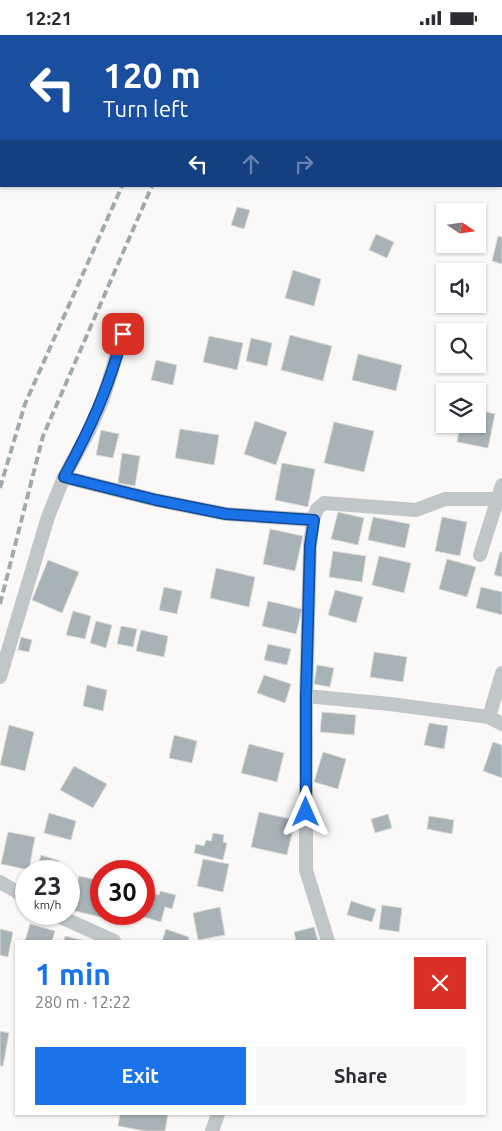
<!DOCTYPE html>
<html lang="en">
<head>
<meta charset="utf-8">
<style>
  body { margin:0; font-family:Ubuntu,sans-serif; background:#f7f7f7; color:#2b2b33; height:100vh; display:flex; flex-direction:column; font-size:19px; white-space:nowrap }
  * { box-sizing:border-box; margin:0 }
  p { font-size:16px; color:#7c7c81 }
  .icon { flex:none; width:28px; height:28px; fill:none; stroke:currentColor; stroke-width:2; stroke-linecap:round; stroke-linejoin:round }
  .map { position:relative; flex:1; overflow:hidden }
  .details { position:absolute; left:15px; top:905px; width:471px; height:175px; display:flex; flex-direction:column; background:#fff; border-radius:0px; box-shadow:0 1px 4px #0004 }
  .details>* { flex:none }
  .top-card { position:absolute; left:0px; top:0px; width:502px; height:152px; box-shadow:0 1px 4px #0004; background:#1a4fa0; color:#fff; overflow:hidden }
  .needle { width:32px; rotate:103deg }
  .fabs { position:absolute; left:436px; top:168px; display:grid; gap:10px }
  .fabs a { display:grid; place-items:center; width:50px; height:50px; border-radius:0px; background:#fff; box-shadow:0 1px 4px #0004; font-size:25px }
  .speed { position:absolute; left:15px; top:825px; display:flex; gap:10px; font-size:25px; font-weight:700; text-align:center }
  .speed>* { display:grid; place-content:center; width:65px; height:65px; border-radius:50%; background:#fff; box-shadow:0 1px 4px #0004; line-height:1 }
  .speed small { font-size:12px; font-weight:400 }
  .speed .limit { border:8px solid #d22; background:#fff; color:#111 }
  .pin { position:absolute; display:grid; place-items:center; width:42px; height:42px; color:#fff; margin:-21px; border-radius:10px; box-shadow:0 2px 8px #0006 }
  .me { position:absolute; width:55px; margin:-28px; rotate:0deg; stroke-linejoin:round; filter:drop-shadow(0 0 4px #0008) }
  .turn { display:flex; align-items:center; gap:18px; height:105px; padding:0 20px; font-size:22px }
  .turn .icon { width:65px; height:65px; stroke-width:2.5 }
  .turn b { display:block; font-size:35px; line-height:42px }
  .lanes { display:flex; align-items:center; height:48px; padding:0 20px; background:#0003; justify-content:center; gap:25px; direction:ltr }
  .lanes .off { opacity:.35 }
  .round { display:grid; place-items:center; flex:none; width:52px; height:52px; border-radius:0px; background:#f7f7f7 }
  .head { display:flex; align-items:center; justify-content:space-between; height:85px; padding:0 20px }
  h1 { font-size:30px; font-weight:700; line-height:38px; color:#1a73e8 }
  .action { display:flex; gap:10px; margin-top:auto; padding:10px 20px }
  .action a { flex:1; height:58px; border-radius:0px; background:#1a73e8; color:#fff; font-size:20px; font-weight:700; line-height:58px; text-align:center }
  .action a+a { background:#f7f7f7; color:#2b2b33 }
  .status { display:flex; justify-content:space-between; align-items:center; height:35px; padding:0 25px; background:#fff; direction:ltr }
  .status svg { height:14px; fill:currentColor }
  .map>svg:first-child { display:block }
</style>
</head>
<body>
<div class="status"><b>12:21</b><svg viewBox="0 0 49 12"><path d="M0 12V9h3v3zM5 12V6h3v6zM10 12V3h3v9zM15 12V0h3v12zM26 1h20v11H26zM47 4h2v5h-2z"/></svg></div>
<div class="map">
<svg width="502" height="1096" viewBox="0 0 502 1096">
  <rect width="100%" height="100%" fill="#faf9f7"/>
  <path fill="#a7b3b7" stroke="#dcdbd9" d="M237,172L250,175L244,194L231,190Z
    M376,199L394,207L387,223L369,215Z
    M498,201L502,202V229L492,226Z
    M293,235L321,244L314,271L285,263Z
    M290,300L332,311L323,346L281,335Z
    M209,301L243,308L237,335L203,327Z
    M251,303L272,308L267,331L246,326Z
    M358,319L402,330L396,356L352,345Z
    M156,325L177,330L173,350L151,345Z
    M478,375L495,379L488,413L457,407L460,389H478Z
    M255,386L287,397L276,430L244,419Z
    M334,387L374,396L364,437L324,428Z
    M180,394L219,400L214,430L175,423Z
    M101,395L119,399L113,423L96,420Z
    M122,418L140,421L135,451L118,448Z
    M282,428L315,434L308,472L275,465Z
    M338,477L364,483L358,510L331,504Z
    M373,482L410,489L405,513L368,505Z
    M442,482L467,487L460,521L435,516Z
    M270,494L303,501L295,536L263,529Z
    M333,516L366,521L362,547L329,542Z
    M500,517H502V542L494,540Z
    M379,521L411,528L404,558L372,550Z
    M447,524L476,532L467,562L439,554Z
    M48,525L79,537L62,578L32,565Z
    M216,533L255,542L249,572L210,563Z
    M164,552L182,556L177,579L159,575Z
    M481,552L502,557V580L476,573Z
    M335,555L363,562L356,588L328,580Z
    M268,566L302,574L296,599L262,591Z
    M73,576L91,581L85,604L66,600Z
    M96,586L112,590L106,613L90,608Z
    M121,591L137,594L133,612L117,609Z
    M141,595L168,601L164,622L136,616Z
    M21,602L32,605L29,617L18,615Z
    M268,609L291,614L287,630L264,625Z
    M374,617L407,622L403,647L370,642Z
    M317,630L334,633L330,652L314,649Z
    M264,640L291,649L285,668L257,658Z
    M87,650L107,655L103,676L83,671Z
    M322,677L356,680L354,700L320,697Z
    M429,688L448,691L444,714L424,710Z
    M9,690L34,697L25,736L0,730Z
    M174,700L197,706L192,728L169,723Z
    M493,707L502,710V743L483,736Z
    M249,709L284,718L277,747L241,738Z
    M323,717L346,724L338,754L314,747Z
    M74,731L107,749L93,773L60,755Z
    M259,777L295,785L287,820L251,812Z
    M49,778L76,786L71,805L44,798Z
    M388,779L392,793L375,798L371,784Z
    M429,781L454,785L452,799L427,794Z
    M8,797L35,802L29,835L1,829Z
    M213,798L224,800L223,807L227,808L223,825L194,818L196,809L204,811L206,805L211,806Z
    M41,820L59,826L56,836H36Z
    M203,824L229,829L223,857L197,851Z
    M79,841L101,846V879H111L109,884L71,875Z
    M144,856L159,860L160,856L176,860L172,874L165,872L161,887L137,880L144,879Z
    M351,866L376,874L372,887L347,880Z
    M382,870L402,873L399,897L379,894Z
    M220,872L225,900L198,905L193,878Z
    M30,889L55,896L52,906H25Z
    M314,892L318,906H296L294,897Z
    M0,894L13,897L8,922L0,920Z
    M166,894L189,902L188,906H162Z
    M65,901L85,906H64Z
    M0,996L9,998L3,1031H0Z
    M120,1079H168L165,1096H145L118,1091Z"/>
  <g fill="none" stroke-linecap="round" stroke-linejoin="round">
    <path stroke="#c0c7c9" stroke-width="14" d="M64,442L156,465L226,479L313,485
      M480,520L502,450
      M502,638L489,682L502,689
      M0,642L48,482L64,442L88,398L103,364L123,299
      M306,661L390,669L489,682
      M0,847L26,862
      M54,879L114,906
      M328,906L306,835V661L310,511L313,485L317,474L324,468L416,475L445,464H502
      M212,1096L218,1079"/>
    <path stroke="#9faaae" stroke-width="4" stroke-dasharray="8 4" stroke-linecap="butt" d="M196,1L197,0
      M232,1L233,0
      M0,453L25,369L122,151
      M0,569L43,401L152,151"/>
  </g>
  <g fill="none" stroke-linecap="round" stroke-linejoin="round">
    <defs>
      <path id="route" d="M123,299C109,353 90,394 64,442L156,465L226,479L314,485L310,511L306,661V777"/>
    </defs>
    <use href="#route" stroke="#114b97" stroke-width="12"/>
    <use href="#route" stroke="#1a73e8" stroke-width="9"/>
  </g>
</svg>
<div class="fabs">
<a><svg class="needle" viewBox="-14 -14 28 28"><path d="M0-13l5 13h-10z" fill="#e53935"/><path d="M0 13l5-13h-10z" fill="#7c7c81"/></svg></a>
<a><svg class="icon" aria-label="sound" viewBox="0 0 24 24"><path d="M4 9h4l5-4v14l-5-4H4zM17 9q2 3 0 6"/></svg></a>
<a><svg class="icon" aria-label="search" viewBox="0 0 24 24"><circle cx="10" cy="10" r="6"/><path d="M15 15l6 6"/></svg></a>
<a><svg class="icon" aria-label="layers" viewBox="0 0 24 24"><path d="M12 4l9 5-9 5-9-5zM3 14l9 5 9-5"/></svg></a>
</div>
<div class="speed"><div>23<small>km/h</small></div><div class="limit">30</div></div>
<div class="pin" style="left:123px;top:299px;background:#d93025"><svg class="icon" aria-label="arrive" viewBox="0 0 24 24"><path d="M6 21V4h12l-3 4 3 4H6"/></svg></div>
<svg class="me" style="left:306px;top:777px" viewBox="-20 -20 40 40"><path d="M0-17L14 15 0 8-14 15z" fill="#1a73e8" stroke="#fff" stroke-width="4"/></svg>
<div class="top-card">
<div class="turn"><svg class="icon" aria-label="left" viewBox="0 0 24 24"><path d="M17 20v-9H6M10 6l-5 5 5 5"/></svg><div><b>120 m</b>Turn left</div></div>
<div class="lanes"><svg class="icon" aria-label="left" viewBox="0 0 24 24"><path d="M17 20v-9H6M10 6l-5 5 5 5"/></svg><svg class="icon off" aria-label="ahead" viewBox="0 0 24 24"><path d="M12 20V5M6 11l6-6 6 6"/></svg><svg class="icon off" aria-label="right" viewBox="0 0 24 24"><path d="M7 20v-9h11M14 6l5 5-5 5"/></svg></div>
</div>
<section class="details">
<div class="head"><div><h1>1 min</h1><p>280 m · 12:22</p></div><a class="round" style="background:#d93025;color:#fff"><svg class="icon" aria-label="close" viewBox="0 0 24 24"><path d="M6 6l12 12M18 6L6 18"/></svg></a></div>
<div class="action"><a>Exit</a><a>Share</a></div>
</section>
</div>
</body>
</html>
